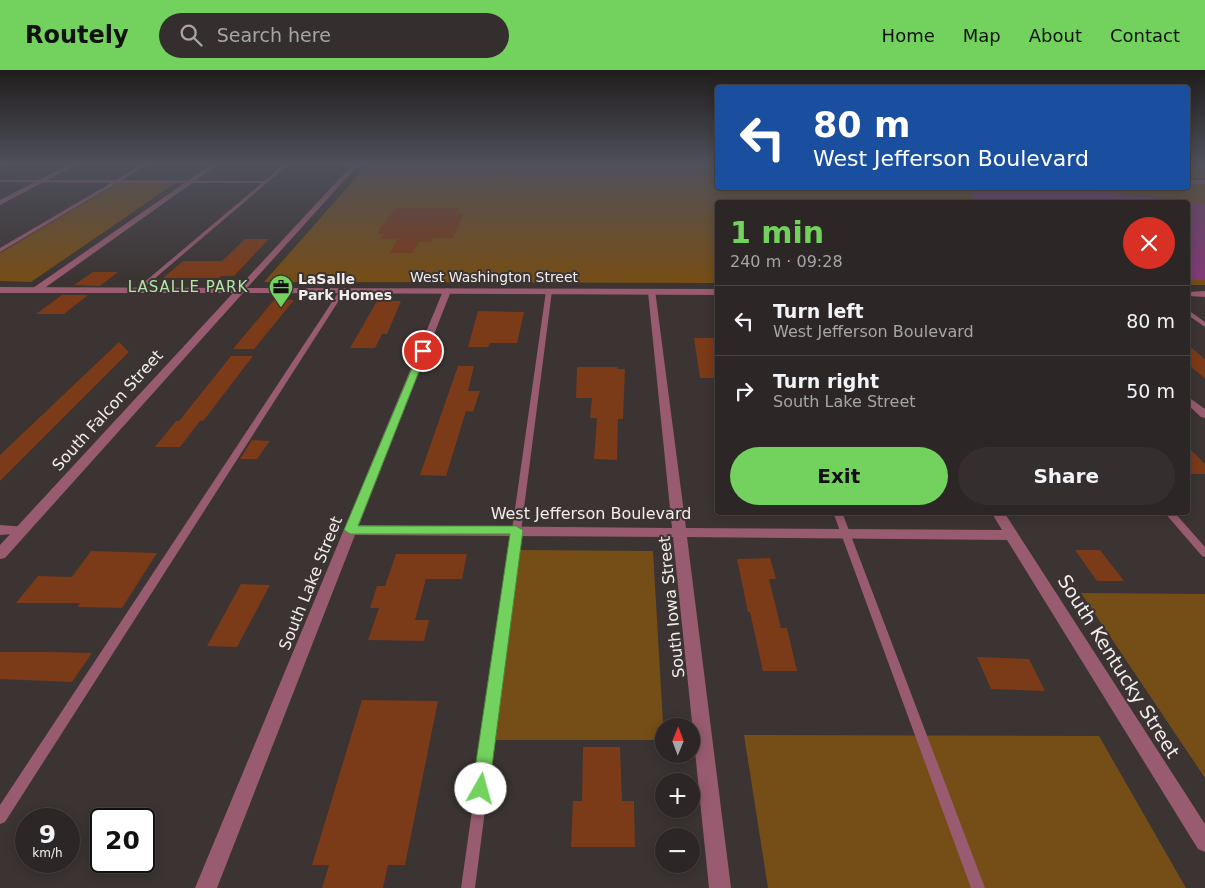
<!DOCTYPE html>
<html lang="en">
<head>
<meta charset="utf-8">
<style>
  body { margin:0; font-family:"DejaVu Sans",sans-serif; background:#342f2e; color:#f1f3f6; height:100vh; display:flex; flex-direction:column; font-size:19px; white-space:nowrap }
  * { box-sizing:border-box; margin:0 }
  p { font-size:16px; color:#a6a5a7 }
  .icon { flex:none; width:28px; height:28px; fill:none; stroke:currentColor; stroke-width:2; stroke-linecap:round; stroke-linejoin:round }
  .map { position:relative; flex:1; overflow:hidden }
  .drawer { position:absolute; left:715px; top:130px; width:475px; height:315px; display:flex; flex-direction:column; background:#2c2726; border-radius:5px; box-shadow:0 2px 12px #0003,0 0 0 1px #484443 }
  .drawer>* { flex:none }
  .guide { position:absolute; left:715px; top:15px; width:475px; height:105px; border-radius:5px; box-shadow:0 2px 12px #0003,0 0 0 1px #484443; background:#1a4fa0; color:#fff; overflow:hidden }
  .needle { width:32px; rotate:1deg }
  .tools { position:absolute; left:655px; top:648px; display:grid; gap:10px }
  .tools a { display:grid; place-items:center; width:45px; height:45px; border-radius:50%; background:#2c2726; box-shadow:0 2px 12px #0003,0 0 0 1px #484443; font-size:25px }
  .speed { position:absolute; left:15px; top:738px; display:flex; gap:10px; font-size:25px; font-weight:700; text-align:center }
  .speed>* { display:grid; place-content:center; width:65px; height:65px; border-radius:50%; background:#2c2726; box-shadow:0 2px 12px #0003,0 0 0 1px #484443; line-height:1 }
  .speed small { font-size:12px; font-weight:400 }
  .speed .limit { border:2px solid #111; border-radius:8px; background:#fff; color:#111 }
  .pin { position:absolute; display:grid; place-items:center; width:42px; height:42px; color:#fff; margin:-21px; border:2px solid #fff; border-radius:50%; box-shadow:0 1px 5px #0007 }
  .me { position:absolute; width:55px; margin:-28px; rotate:7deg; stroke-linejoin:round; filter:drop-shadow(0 0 4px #0008) }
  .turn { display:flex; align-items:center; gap:18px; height:105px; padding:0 15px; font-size:22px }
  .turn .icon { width:65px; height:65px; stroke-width:2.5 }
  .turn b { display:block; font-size:35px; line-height:42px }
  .round { display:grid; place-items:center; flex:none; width:52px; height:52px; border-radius:26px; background:#342f2e }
  .summary { display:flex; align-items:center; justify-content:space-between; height:85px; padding:0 15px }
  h1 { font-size:30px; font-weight:800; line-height:38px; color:#72d25d }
  .primary-button { display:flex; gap:10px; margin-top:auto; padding:10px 15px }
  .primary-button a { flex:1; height:58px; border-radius:30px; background:#72d25d; color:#111; font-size:20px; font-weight:800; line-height:58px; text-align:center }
  .primary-button a+a { background:#342f2e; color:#f1f3f6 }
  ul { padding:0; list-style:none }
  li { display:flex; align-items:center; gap:15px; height:70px; padding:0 15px; border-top:1px solid #484443 }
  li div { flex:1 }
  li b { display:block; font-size:19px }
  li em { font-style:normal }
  header { display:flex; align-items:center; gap:30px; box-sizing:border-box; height:70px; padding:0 25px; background:#72d25d; color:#111 }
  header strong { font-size:24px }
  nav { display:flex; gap:28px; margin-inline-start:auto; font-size:18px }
  .search { width:350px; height:45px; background:#342f2e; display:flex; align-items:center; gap:12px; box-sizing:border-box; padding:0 18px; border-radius:28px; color:#a6a5a7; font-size:19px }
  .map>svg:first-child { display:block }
</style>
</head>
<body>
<header>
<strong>Routely</strong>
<div class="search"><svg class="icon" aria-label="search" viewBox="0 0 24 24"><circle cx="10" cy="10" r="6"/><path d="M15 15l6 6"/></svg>Search here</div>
<nav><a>Home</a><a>Map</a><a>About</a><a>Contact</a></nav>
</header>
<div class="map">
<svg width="1205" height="818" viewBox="0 0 1205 818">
  <rect width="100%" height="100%" fill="#3b3433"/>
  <path fill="#754d17" d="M368,94H717L718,118H1188V114H1205V215H1188V132H718L717,213L264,212Z
    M1188,94H1205V108H1188Z
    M120,112H177L31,212L0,211V183Z
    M520,480L653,481L664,670H495Z
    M1081,523L1205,524V708Z
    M744,665L1099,666L1186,818H768Z"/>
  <path fill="#833a76" d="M976,118H1071L1205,134V210H1188V132H978L970,124Z"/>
  <path fill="#7b3a18" d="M395,138H459L457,143H464L453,168H433L431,172H419L412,183H390L398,169H380L384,164H377Z
    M245,169H269L234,206H221L219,208H163L183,191H222Z
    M93,202H118L100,216L74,215Z
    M62,225H88L64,244H36Z
    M274,230H294L254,279H233Z
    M377,231H401L387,264H382L375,278H350Z
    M478,241L524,242L517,273H490L488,277H468Z
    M694,268H718V308H700Z
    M119,272L129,282L0,411V385Z
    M1188,275L1205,289V309L1188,294Z
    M231,286H253L204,350L200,351L180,377H155L176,351H179Z
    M458,296H474L468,321H480L473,342L466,341L446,406L420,405Z
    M577,297H617V299H625L623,349H618L617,390L594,389L597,348H590L592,328H576Z
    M252,370L270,371L257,389H240Z
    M1188,377L1205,394V404H1188Z
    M1075,480H1100L1124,511H1097Z
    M91,481L157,483L122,538L78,537L80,533H16L38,506L72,507Z
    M396,484H467L462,509H426L415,550H429L424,571L368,570L379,538H370L377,516H385Z
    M770,488L776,509H769L781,558H787L797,601H763L750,542H748L737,489Z
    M241,514L270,515L237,577L207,576Z
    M0,582H52L92,583L72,612L0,609Z
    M977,587L1029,589L1045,621L991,619Z
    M362,630L438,631L405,795H388L383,818H322L329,795H312Z
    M583,677H620L622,731H634L635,777H571L573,731H582Z"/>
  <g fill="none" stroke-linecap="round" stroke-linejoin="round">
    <path fill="#985b70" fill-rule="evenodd" d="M0,94H6L0,97Z
      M143,94H148L122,110L265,111L284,94H289L140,221L135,220L262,113H117L0,182V178L111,113L0,112V110H116Z
      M549,219L552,221L475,818H461L546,221Z
      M340,220L345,221L5,752L0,754V735Z
      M1188,240L1205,252V257L1188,245Z
      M833,442H842L985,818H971Z
      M1164,442H1174L1205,477V487L1202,486Z"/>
    <path fill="#985b70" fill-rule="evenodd" d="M70,94H78L0,135V130Z
      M212,94H219L39,222H33V218Z
      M447,218L451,221L359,455L672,458L648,222L655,220L686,458L1002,460L991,442H1004L1205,754V782L1198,779L1007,470L687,467L731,818H709L673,467L355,465L217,818H195L443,221Z
      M0,455L27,457L29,460L27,463L0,465Z"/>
    <path fill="#985b70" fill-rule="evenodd" d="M353,94H359L247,218L718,219V225L243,223L5,488L0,489V475L233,223H0V217L238,218Z
      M1188,110H1205V114H1188Z
      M1205,221V227L1188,226V222Z
      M1188,327L1205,339V348L1201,347L1188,335Z"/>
  </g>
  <linearGradient id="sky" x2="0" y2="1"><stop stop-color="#201d1c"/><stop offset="0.45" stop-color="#4f505b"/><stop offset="1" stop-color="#4f505b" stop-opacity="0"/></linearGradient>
  <rect width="1205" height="209" fill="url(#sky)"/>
  <path fill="#72d25d" stroke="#4a883c" d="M420,279L427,281L358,456H516L523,460L489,719L487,725L481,728L475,725L472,719L510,464H350L344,460Z"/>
  <defs>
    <symbol id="office-pin" viewBox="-11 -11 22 30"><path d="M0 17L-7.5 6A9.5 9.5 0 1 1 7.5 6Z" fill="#72d25d" stroke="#3b3433"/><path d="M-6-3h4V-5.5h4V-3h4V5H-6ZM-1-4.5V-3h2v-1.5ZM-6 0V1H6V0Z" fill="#111"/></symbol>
  </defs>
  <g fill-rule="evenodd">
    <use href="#office-pin" x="267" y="203" width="28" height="38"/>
  </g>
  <g text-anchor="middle" stroke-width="4" stroke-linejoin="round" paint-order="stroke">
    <g font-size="14" fill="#f3eeee" stroke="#3b3433">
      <text x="494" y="212">West Washington Street</text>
    </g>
    <g font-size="14" font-weight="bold" fill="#f3eeee" stroke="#3b3433" text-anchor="start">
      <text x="298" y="214">LaSalle<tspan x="298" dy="16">Park Homes</tspan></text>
    </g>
    <g font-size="15" letter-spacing="1" fill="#b2e5a7" stroke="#3b3433">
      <text x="188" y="222">LASALLE PARK</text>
    </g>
    <g font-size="16" fill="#f3eeee" stroke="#3b3433">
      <text transform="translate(107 340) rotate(-48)" y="6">South Falcon Street</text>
      <text x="591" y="449">West Jefferson Boulevard</text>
      <text transform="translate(310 513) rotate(-68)" y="6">South Lake Street</text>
      <text transform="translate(671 537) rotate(-96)" y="6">South Iowa Street</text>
    </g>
    <g font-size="19" fill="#f3eeee" stroke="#3b3433">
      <text transform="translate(1119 596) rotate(58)" y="7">South Kentucky Street</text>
    </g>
  </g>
</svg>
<div class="tools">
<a><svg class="needle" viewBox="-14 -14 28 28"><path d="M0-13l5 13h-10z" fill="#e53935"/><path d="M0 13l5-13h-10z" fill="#a6a5a7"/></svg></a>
<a>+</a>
<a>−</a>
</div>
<div class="speed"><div>9<small>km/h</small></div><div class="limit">20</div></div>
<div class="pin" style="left:423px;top:281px;background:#d93025"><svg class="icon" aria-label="arrive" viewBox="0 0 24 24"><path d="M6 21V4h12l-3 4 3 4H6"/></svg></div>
<svg class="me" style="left:481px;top:719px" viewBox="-20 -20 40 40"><circle r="19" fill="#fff"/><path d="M0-13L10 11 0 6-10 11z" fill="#72d25d"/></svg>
<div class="guide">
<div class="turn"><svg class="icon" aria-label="left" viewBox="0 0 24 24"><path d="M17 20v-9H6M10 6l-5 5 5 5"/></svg><div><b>80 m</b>West Jefferson Boulevard</div></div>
</div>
<section class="drawer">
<div class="summary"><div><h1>1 min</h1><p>240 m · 09:28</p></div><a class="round" style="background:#d93025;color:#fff"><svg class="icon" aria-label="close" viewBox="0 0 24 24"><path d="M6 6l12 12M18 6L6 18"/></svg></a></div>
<ul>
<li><svg class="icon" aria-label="left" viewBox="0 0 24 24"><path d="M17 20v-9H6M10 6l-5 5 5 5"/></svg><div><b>Turn left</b><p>West Jefferson Boulevard</p></div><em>80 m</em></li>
<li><svg class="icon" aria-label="right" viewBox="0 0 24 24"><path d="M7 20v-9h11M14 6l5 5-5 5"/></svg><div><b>Turn right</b><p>South Lake Street</p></div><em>50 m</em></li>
</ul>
<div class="primary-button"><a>Exit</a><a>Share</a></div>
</section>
</div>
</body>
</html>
